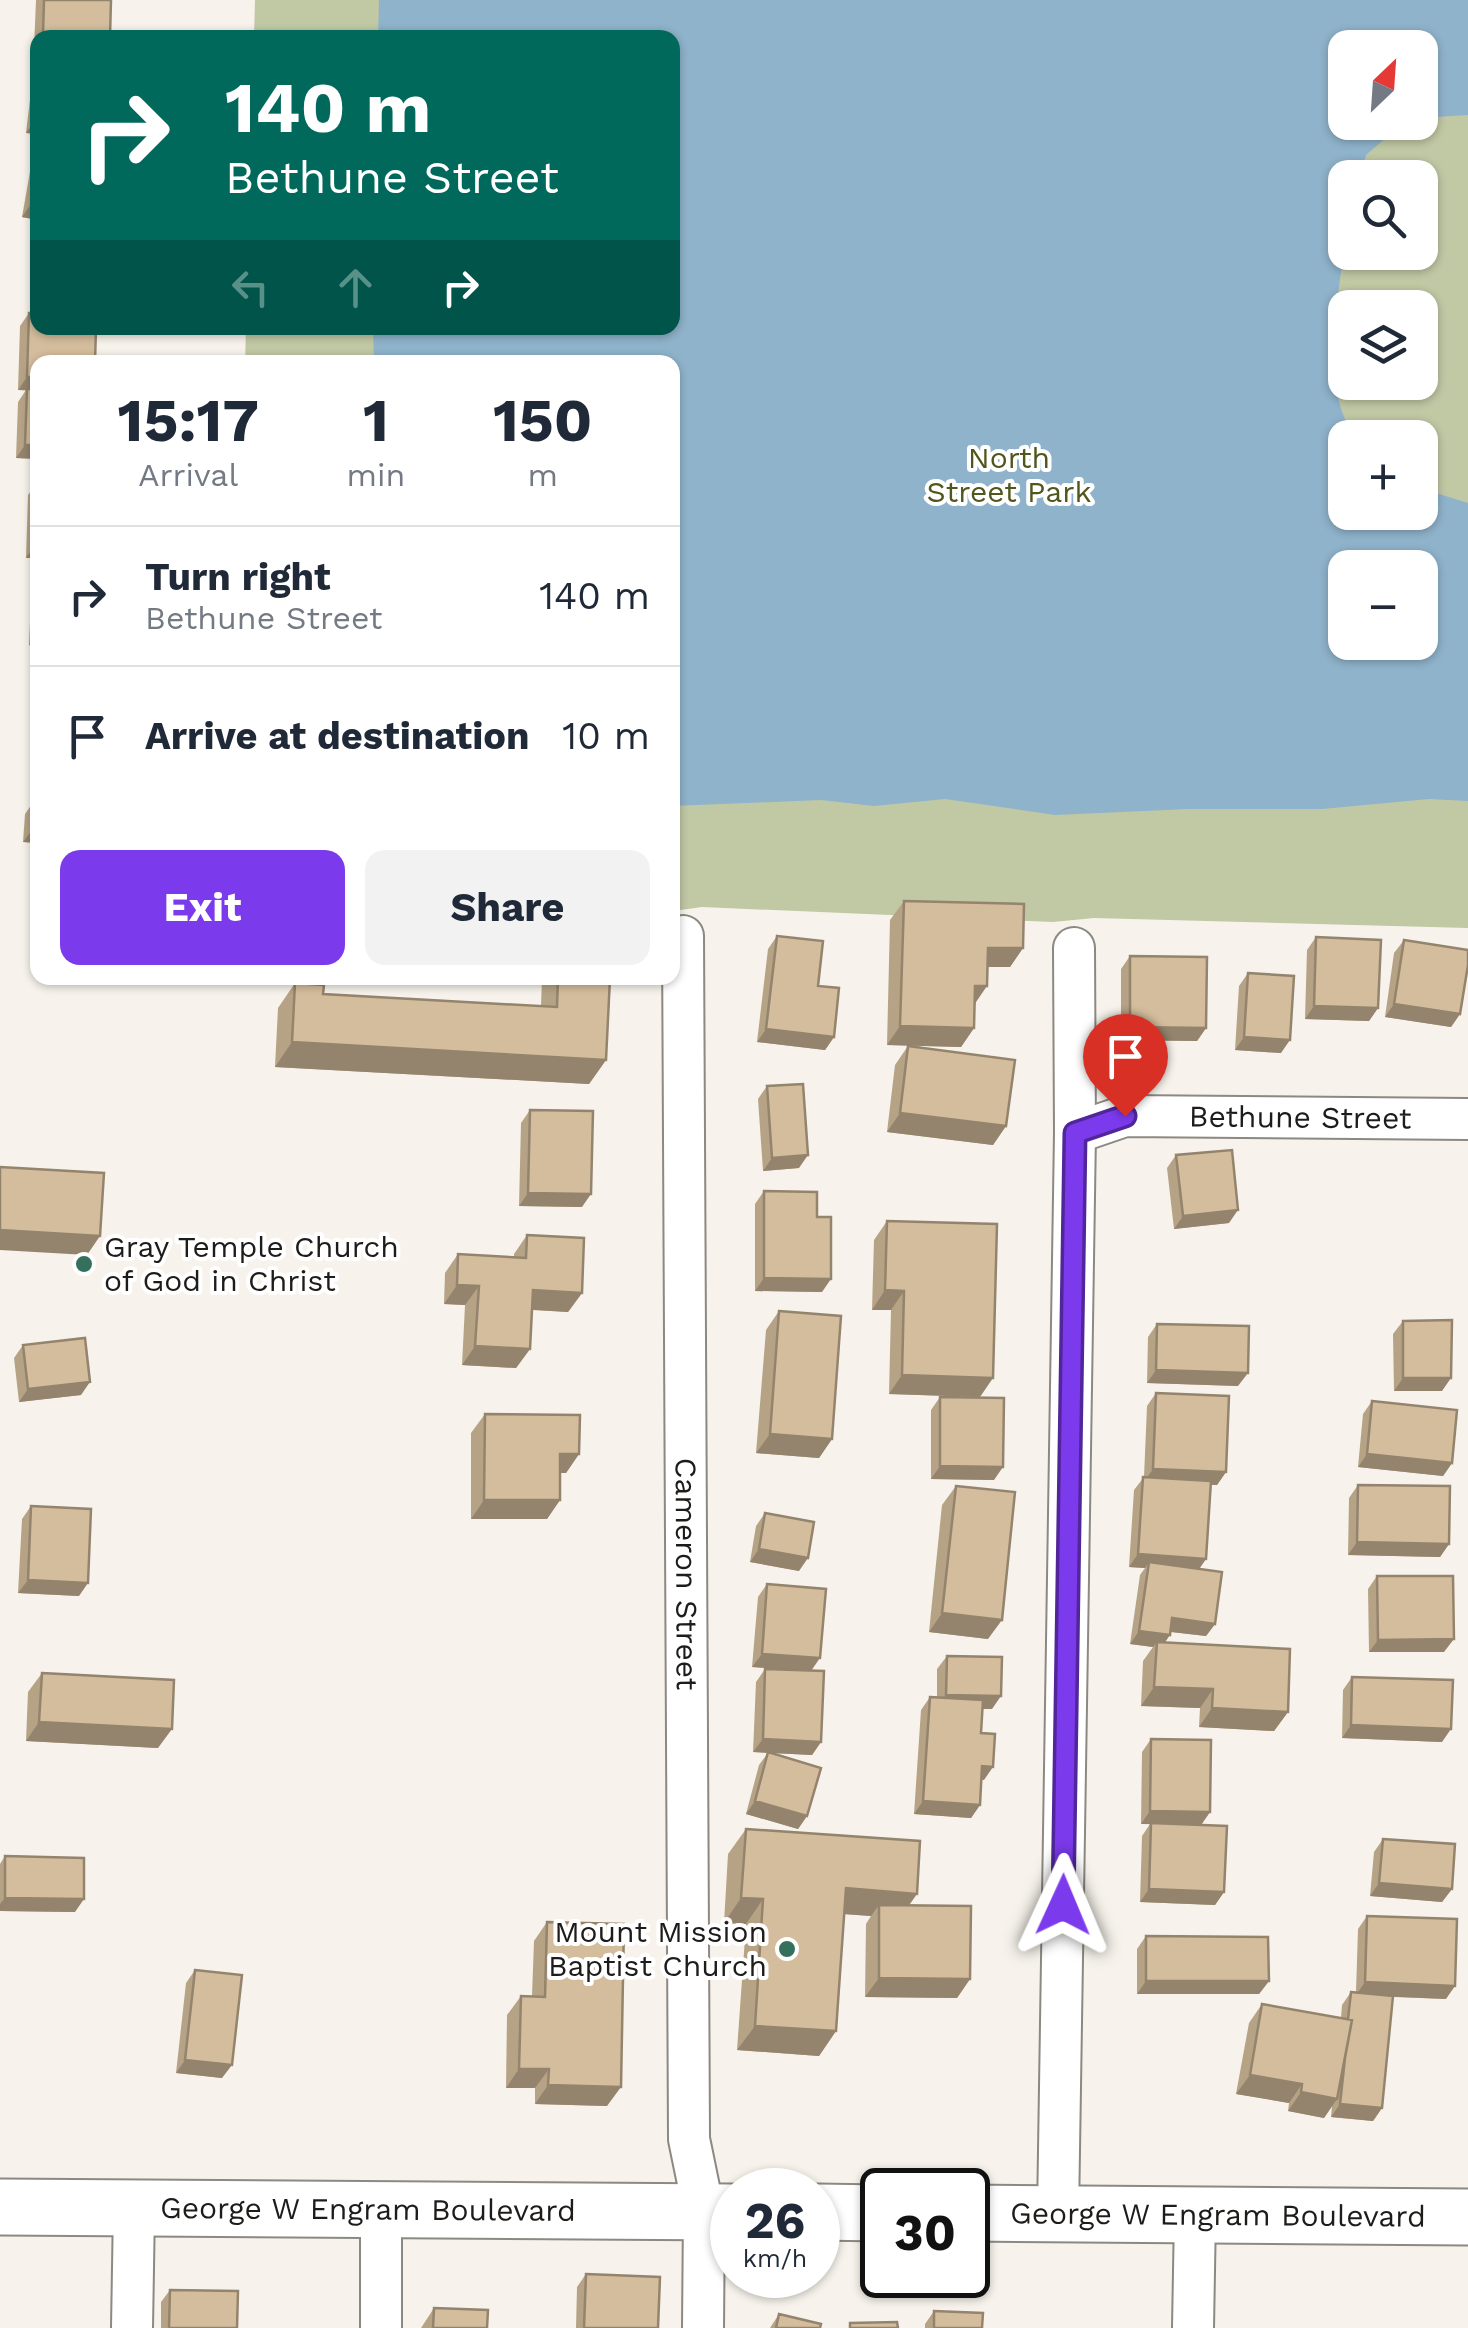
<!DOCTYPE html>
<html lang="en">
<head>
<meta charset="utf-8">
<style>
  body { margin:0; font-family:"Work Sans",sans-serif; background:#f2f2f3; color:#1f2937; height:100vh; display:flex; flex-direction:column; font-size:38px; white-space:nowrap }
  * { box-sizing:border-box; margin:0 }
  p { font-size:32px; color:#747a83 }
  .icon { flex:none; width:55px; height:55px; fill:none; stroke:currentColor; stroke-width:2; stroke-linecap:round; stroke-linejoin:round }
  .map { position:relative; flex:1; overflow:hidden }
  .details { position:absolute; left:30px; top:355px; width:650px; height:630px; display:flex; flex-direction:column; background:#fff; border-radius:20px; box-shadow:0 2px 8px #0004 }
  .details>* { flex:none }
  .hud { position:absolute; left:30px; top:30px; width:650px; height:305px; border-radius:20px; box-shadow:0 2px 8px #0004; background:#00695c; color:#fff; overflow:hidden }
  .needle { width:65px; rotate:25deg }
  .buttons { position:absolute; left:1328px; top:30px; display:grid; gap:20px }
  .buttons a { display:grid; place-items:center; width:110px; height:110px; border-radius:20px; background:#fff; box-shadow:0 2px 8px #0004; font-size:50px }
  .speed { position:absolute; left:710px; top:2168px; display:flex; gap:20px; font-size:50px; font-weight:700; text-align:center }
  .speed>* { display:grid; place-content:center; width:130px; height:130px; border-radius:50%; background:#fff; box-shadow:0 2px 8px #0004; line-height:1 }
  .speed small { font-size:25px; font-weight:400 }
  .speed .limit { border:5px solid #111; border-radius:15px; background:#fff; color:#111 }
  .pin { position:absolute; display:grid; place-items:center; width:85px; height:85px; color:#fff; margin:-102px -42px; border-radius:50% 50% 50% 0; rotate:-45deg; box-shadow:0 0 10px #0007 }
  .pin .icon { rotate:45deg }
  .me { position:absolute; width:110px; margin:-55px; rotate:1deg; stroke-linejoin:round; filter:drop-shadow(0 0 8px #0008) }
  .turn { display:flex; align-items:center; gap:35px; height:210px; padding:0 30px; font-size:45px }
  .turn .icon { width:130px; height:130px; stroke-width:2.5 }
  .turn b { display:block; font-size:70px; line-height:85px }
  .lanes { display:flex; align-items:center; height:95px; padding:0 30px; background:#0003; justify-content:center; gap:50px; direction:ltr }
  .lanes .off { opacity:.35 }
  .eta { display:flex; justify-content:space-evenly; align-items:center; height:170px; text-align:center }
  .eta b { font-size:60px; font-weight:700; line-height:70px }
  .cta { display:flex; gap:20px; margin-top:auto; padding:20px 30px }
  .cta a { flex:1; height:115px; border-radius:20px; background:#7c3aed; color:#fff; font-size:40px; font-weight:700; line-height:115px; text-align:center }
  .cta a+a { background:#f2f2f3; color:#1f2937 }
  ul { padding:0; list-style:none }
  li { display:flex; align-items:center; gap:30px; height:140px; padding:0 30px; border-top:2px solid #e0e1e3 }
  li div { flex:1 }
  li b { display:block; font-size:38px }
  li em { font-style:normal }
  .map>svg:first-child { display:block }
</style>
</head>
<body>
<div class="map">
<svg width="1468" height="2328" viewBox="0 0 1468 2328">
  <rect width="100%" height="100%" fill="#f7f3ec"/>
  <path fill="#c1c8a4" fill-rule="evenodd" d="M255,0H1468V928L1094,918L1053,922L702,907L673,911L672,362H245L246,328H672V38L254,37ZM1345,48H1420V122H1345ZM1345,178H1420V252H1345ZM1345,308H1420V382H1345ZM1345,438H1420V512H1345ZM1345,568H1420V642H1345Z"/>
  <path fill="#8fb3cb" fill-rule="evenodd" d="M379,0H1468V115L1420,118V48H1345V122L1403,123L1366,155L1360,177L1345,178C1345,198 1347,219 1345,240C1339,299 1318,384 1355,437L1345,438V512H1420V488L1468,503V801L1429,799L1322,809H1188L1055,815L945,799L874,806L821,800L673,806L672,362H374L373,328H672V38L378,37ZM1345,568H1420V642H1345Z"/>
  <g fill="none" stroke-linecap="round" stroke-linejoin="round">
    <defs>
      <g id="street">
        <path id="s1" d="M683,936L689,2139L704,2212L703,2328"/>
        <path id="s2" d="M1075,1133L1125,1116L1468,1119"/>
        <path d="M1058,2214L1075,1133L1074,948"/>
        <path d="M132,2328L134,2208"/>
        <path d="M381,2328V2209"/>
        <path d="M1193,2328L1195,2215"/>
      </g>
      <g id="secondary">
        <path id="s3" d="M0,2207L732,2212"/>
        <path d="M818,2212L882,2213"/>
        <path id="s4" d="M968,2213L1468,2217"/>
      </g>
    </defs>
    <use href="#street" stroke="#8c8882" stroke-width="44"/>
    <use href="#secondary" stroke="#8c8882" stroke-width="59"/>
    <use href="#street" stroke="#fff" stroke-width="40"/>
    <use href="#secondary" stroke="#fff" stroke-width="55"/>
  </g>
  <path fill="#b6a386" d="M36,0H111L109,38H38V48H34Z
    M38,61V134L26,133L34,67Z
    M38,144V220L22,217L34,149Z
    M29,313L38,362V459L16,458L18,402L26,390H18L20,326Z
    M38,482V558H26L28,495Z
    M38,568V646L29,645L32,576Z
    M34,801L38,802V843L23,842L25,814Z
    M904,901L1023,948L1010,967H988L975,1004L974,1028L961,1047L887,1045L890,920Z
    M777,936L818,986L834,1037L825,1050L757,1042L768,949Z
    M1316,937L1378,1008L1369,1021L1305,1019L1307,950Z
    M1404,940L1460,1014L1451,1027L1385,1017L1394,953Z
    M1130,956L1206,1028L1197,1041L1121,1040V969Z
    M1248,973L1281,1053L1235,1050L1239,986Z
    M542,978H610L606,1060L589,1084L275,1067L278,1008L295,983L323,994L541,1006Z
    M908,1046L1006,1126L993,1145L887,1132L895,1065Z
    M767,1086L799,1168L763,1171L758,1099Z
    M530,1110L582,1207L519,1206L521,1123Z
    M1176,1155L1229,1223L1174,1229L1167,1168Z
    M764,1191L817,1217L822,1292L755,1291V1204Z
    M887,1221L980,1397L889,1394L891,1310H872L874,1240Z
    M527,1235L582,1293L568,1312L532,1310L530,1349L516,1368L462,1365L465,1305L444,1304L445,1273L458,1254L514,1257V1254Z
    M779,1311L832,1439L819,1458L756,1453L766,1330Z
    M1403,1321L1442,1391H1394L1393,1334Z
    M1157,1324L1238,1386L1147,1383L1148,1337Z
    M23,1345L81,1395L19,1402L14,1358Z
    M1156,1393L1226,1472L1217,1485H1210L1206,1559L1199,1569L1215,1624L1206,1636L1171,1632L1165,1642L1288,1712L1274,1731L1199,1727L1200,1708L1141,1706L1143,1661L1153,1647L1130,1644L1140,1575L1145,1568L1129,1567L1134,1490L1144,1477L1147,1406Z
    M940,1397L994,1480L931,1479V1410Z
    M1372,1401L1452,1463L1443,1476L1358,1467L1363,1414Z
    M485,1414L579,1454L566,1473H560V1500L547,1519H471V1433Z
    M1358,1485L1449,1544L1440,1557L1348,1555L1349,1498Z
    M956,1486L988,1639L929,1632L942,1505Z
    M31,1506L79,1596L18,1593L22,1519Z
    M765,1513L799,1571L750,1562L756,1526Z
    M1377,1576L1444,1652H1369L1368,1589Z
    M767,1584L812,1671L821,1742L812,1755L771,1753L807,1816L798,1829L746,1814L759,1765L768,1753L753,1752L756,1682L765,1669L792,1670L752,1667L758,1597Z
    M947,1656L992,1709H982L981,1733L984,1780L982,1779L980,1805L971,1818L914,1814L921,1710L930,1697H937V1669Z
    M42,1673L158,1748L26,1741L28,1692Z
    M1352,1677L1442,1742L1342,1738L1343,1690Z
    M1151,1739L1210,1812L1201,1825L1224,1892L1215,1905L1140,1902L1142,1836L1150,1824H1141L1142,1752Z
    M746,1829L909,1905L970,1979L957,1998L865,1997L866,1924L871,1916L844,1914L836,2031L819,2056L737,2050L746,1924L724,1923L728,1854Z
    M1383,1839L1452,1889L1442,1902L1370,1896L1374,1852Z
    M5,1856L75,1912L0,1911V1864Z
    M1367,1916L1446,1999L1393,1997L1382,2108L1373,2121L1331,2117L1332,2106L1324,2118L1288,2111L1289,2103L1236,2094L1249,2023L1262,2004L1341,2018L1342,2005L1351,1992H1356L1358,1929Z
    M547,1922L607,2106L535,2104V2088H506L507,2015L521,1996H532L534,1941Z
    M1146,1936L1269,1981L1259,1994H1137V1949Z
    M195,1970L222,2078L176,2073L186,1983Z
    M586,2274L658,2328H576L577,2287Z
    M170,2290L237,2328H161V2302Z
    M434,2308L487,2328H421Z
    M934,2311L982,2328H925V2324Z
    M779,2314L820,2328H770Z"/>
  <path fill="#94846d" d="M43,35L109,38H41Z
    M35,120H38V134L26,133Z
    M31,204L38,206V220L22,217Z
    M27,377H38V391L18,390Z
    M25,445H38V459L16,458Z
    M35,545H38V558H26Z
    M38,634V646L29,645Z
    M33,829H38V843L23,842Z
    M988,948H1023L1010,967H975Z
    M975,986H987L974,1005Z
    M1394,1004L1460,1014L1451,1027L1385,1017Z
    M1314,1006L1378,1008L1369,1021L1305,1019Z
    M900,1026L974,1028L961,1047L887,1045Z
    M1130,1027L1206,1028L1197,1041L1121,1040Z
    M766,1029L834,1037L825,1050L757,1042Z
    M1244,1037L1290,1040L1281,1053L1235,1050Z
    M292,1042L606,1060L589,1084L275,1067Z
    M900,1113L1006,1126L993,1145L887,1132Z
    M808,1155L799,1168L763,1171L772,1158Z
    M528,1193L591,1194L582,1207L519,1206Z
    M1238,1210L1229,1223L1174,1229L1183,1216Z
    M0,1230L100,1236L87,1255L0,1250Z
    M764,1278L831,1279L822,1292L755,1291Z
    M457,1285L479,1286L465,1305L444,1304Z
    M533,1290L582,1293L568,1312L520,1309Z
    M885,1290L904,1291L891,1310H872Z
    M475,1346L530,1349L516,1368L462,1365Z
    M1156,1370L1248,1373L1238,1386L1147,1383Z
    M902,1375L993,1378L980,1397L889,1394Z
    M1403,1378H1451L1442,1391H1394Z
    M90,1382L81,1395L19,1402L28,1389Z
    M770,1434L832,1439L819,1458L756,1453Z
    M560,1454H579L566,1473H547Z
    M1367,1454L1452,1463L1443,1476L1358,1467Z
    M940,1466L1003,1467L994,1480L931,1479Z
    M1153,1469L1226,1472L1217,1485L1144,1482Z
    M484,1500H560L547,1519H471Z
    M1357,1542L1449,1544L1440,1557L1348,1555Z
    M759,1549L808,1558L799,1571L750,1562Z
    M1138,1554L1206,1559L1197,1572L1149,1562L1145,1568L1129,1567Z
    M28,1580L88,1583L79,1596L18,1593Z
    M942,1613L1002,1620L988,1639L929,1632Z
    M1172,1618L1215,1624L1206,1636L1163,1631Z
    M1139,1631L1170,1635L1161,1648L1157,1642L1153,1647L1130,1644Z
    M1454,1639L1444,1652H1369L1378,1640Z
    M762,1654L820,1658L811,1671L752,1667Z
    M1154,1687L1213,1689L1200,1708L1141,1706Z
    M946,1695L1001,1696L992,1709L937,1708Z
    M1212,1708L1288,1712L1274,1731L1199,1727Z
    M39,1722L172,1729L158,1748L26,1741Z
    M1351,1725L1451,1729L1442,1742L1342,1738Z
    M763,1739L821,1742L812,1755L753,1752Z
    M982,1766L993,1767L984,1780L973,1778Z
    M755,1801L807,1816L798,1829L746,1814Z
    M923,1801L980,1805L971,1818L914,1814Z
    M1150,1811L1210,1812L1201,1825L1141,1824Z
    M1379,1883L1452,1889L1442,1902L1370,1896Z
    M846,1888L917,1894L900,1918L879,1905L871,1916L829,1913Z
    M1149,1889L1224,1892L1215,1905L1140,1902Z
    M5,1898L84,1899L75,1912L0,1911V1904Z
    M741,1898L763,1899L746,1924L724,1923Z
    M879,1978L970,1979L957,1998L865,1997Z
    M1146,1981H1269L1259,1994H1137Z
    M1365,1982L1455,1986L1446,1999L1356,1995Z
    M755,2026L836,2031L819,2056L737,2050Z
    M185,2060L232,2065L222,2078L176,2073Z
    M519,2069H549L535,2088H506Z
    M1250,2075L1302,2084L1289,2103L1236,2094Z
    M548,2085L621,2087L607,2106L535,2104Z
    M1301,2092L1337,2099L1324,2118L1288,2111Z
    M1340,2104L1382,2108L1373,2121L1331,2117Z"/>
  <path fill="#d4bd9c" stroke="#94846d" stroke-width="2.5" d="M44,0H111L110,37L43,35Z
    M38,168V206L31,204Z
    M29,313H38V328H96L95,362H38V377H27Z
    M27,389H38V445H25Z
    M38,482V545H35Z
    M34,801L38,802V829H33Z
    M904,901L1024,904L1023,948H988L987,986H975L974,1028L900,1026Z
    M777,936L823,941L818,986L839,988L834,1037L766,1029Z
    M1316,937L1381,940L1378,1008L1314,1006Z
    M1404,940L1468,950V965L1460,1014L1394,1004Z
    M1130,956L1207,957L1206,1028L1130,1027Z
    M1248,973L1294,976L1290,1040L1244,1037Z
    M558,978H610L606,1060L292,1042L295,983L324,985L323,994L557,1007Z
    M908,1046L1015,1060L1006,1126L900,1113Z
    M803,1084L808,1155L772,1158L767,1086Z
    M530,1110L593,1111L591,1194L528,1193Z
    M1232,1150L1238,1210L1183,1216L1176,1155Z
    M0,1167L104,1173L100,1236L0,1230Z
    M764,1191L817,1192V1217H831V1279L764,1278Z
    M887,1221L997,1224L993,1378L902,1375L904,1291L885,1290Z
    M527,1235L584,1238L582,1293L533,1290L530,1349L475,1346L479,1286L457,1285L458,1254L526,1258Z
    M779,1311L841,1316L832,1439L770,1434Z
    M1452,1320L1451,1378H1403V1321Z
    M1157,1324L1249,1326L1248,1373L1156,1370Z
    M85,1338L90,1382L28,1389L23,1345Z
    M1156,1393L1229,1396L1226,1472L1153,1469Z
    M940,1397L1004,1398L1003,1467L940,1466Z
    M1372,1401L1457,1410L1452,1463L1367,1454Z
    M485,1414L580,1415L579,1454H560V1500H484Z
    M1143,1477L1211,1481L1206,1559L1138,1554Z
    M1358,1485L1450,1486L1449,1544L1357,1542Z
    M956,1486L1015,1492L1002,1620L942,1613Z
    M31,1506L91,1509L88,1583L28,1580Z
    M765,1513L814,1522L808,1558L759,1549Z
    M1149,1562L1222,1572L1215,1624L1172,1618L1170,1635L1139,1631Z
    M1377,1576H1453L1454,1639L1378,1640Z
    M767,1584L826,1589L820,1658L762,1654Z
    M1157,1642L1290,1649L1288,1712L1212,1708L1213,1689L1154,1687Z
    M947,1656L1002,1657L1001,1696L946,1695Z
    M765,1669L824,1671L821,1742L763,1739Z
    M42,1673L174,1680L172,1729L39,1722Z
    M1352,1677L1453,1680L1451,1729L1351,1725Z
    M930,1697L983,1700L981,1733L995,1734L993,1767L982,1766L980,1805L923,1801Z
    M1151,1739L1211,1740L1210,1812L1150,1811Z
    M768,1752L821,1768L807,1816L755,1801Z
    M1151,1823L1227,1826L1224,1892L1149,1889Z
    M746,1829L920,1841L917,1894L846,1888L836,2031L755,2026L763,1899L741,1898Z
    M1383,1839L1455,1844L1452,1889L1379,1883Z
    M5,1856L84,1858V1899L5,1898Z
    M879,1905L971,1906L970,1979L879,1978Z
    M1367,1916L1457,1919L1455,1986L1365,1982Z
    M547,1922L624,1924L621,2087L548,2085L549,2069H519L521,1996L545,1997Z
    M1146,1936L1268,1937L1269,1981H1146Z
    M195,1970L242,1975L232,2065L185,2060Z
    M1351,1992L1393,1996L1382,2108L1340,2104L1345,2058L1352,2020L1348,2019Z
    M1262,2004L1352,2020L1337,2099L1301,2092L1302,2084L1250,2075Z
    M586,2274L660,2277L658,2328H584Z
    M170,2290L238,2291L237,2328H169Z
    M434,2308L488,2310L487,2328H433Z
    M934,2311L983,2313L982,2328H934Z
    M779,2314L821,2324L820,2328H776Z
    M897,2322L898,2328H850V2323Z"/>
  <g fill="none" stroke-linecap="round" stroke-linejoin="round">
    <defs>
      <path id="route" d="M1063,1905L1075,1133L1125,1116"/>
    </defs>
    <use href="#route" stroke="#51269a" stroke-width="25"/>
    <use href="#route" stroke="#7c3aed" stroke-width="18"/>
  </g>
  <g fill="#34705b" stroke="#fff" stroke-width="4">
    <circle cx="84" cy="1264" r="10"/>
    <circle cx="787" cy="1949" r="10"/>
  </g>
  <g text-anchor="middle" stroke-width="8" stroke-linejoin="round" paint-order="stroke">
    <g font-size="30" fill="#4f571c" stroke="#fff">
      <text x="1009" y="468">North<tspan x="1009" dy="34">Street Park</tspan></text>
    </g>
    <g font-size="30" fill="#1e1c1a" stroke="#fff">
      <text dy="10" stroke="none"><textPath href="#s2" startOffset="228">Bethune Street</textPath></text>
      <text dy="10" stroke="none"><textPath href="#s1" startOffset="638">Cameron Street</textPath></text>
      <text dy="10" stroke="none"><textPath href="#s3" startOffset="368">George W Engram Boulevard</textPath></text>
      <text dy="10" stroke="none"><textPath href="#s4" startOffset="250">George W Engram Boulevard</textPath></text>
    </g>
    <g font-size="30" fill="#1e1c1a" stroke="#fff" text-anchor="start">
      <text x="104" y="1257">Gray Temple Church<tspan x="104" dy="34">of God in Christ</tspan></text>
      <text x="767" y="1942" text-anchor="end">Mount Mission<tspan x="767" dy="34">Baptist Church</tspan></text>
    </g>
  </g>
</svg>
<div class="buttons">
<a><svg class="needle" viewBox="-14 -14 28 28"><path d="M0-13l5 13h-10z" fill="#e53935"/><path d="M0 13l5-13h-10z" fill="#747a83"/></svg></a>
<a><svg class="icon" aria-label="search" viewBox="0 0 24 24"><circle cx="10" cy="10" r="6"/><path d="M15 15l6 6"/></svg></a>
<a><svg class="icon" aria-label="layers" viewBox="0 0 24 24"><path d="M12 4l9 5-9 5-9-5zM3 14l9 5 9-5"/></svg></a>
<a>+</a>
<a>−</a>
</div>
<div class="speed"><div>26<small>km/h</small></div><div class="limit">30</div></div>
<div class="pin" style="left:1125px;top:1116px;background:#d93025"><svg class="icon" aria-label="arrive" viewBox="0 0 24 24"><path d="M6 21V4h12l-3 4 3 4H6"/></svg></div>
<svg class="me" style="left:1063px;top:1905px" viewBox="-20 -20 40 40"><path d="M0-17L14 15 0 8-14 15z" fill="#7c3aed" stroke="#fff" stroke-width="4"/></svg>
<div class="hud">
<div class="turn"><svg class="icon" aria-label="right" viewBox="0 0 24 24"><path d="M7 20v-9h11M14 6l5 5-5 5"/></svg><div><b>140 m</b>Bethune Street</div></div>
<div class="lanes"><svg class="icon off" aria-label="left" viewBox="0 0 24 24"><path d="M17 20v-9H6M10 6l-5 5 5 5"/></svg><svg class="icon off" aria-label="ahead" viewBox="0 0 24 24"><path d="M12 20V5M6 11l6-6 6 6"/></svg><svg class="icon" aria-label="right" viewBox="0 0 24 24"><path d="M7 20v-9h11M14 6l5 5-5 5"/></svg></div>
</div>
<section class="details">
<div class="eta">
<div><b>15:17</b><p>Arrival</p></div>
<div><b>1</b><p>min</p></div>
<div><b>150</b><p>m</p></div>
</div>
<ul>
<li><svg class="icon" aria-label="right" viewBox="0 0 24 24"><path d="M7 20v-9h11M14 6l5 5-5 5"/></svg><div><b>Turn right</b><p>Bethune Street</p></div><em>140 m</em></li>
<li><svg class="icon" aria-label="arrive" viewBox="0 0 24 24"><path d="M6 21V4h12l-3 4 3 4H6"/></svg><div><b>Arrive at destination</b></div><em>10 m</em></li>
</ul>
<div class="cta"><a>Exit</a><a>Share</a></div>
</section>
</div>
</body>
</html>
